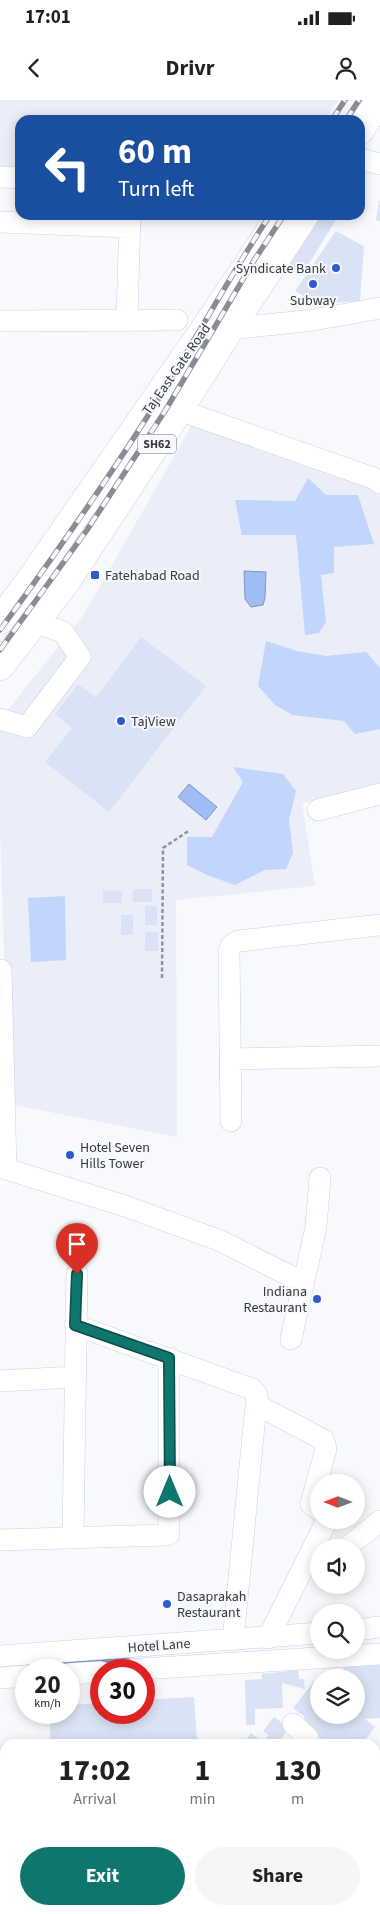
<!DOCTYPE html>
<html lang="en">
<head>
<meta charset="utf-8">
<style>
  body { margin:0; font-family:"Source Sans 3",sans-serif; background:#f6f6f6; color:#202124; height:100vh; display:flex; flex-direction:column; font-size:19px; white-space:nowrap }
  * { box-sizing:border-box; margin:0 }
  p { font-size:16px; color:#757577 }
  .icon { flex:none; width:28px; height:28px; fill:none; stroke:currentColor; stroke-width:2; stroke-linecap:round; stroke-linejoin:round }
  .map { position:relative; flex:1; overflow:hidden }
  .details { position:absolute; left:0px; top:1639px; width:380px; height:176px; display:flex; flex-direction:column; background:#fff; border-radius:15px 15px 0 0; box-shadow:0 2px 12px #0003 }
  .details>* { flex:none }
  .top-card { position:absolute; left:15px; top:15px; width:350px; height:105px; border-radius:15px; box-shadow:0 2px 12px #0003; background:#1a4fa0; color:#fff; overflow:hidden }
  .needle { width:32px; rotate:270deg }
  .fabs { position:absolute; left:310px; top:1374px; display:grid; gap:10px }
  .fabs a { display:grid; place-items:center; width:55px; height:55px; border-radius:50%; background:#fff; box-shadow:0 2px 12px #0003; font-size:25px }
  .speed { position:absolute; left:15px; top:1559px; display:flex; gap:10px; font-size:25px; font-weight:700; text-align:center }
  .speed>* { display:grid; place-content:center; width:65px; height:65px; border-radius:50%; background:#fff; box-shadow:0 2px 12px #0003; line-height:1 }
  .speed small { font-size:12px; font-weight:400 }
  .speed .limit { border:8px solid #d22; background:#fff; color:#111 }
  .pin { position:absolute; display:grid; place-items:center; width:42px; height:42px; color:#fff; margin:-51px -21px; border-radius:50% 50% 50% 0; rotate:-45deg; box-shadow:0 0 5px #0007 }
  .pin .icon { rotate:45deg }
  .me { position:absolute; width:55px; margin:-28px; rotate:0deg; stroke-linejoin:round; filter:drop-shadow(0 0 4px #0008) }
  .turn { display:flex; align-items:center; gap:18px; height:105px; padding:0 20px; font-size:22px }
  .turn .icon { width:65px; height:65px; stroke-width:2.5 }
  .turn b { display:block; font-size:35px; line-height:42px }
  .eta { display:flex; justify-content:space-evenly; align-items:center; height:85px; text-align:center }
  .eta b { font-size:30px; font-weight:700; line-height:35px }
  .primary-button { display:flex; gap:10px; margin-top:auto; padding:10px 20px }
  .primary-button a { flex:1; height:58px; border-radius:30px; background:#0f766e; color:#fff; font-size:20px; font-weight:700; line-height:58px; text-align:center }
  .primary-button a+a { background:#f6f6f6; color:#202124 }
  .status { display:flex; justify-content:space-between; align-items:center; height:35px; padding:0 25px; background:#fff; direction:ltr }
  .status svg { height:14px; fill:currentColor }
  header { display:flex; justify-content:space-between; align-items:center; height:65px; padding:0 20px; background:#fff; font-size:22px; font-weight:700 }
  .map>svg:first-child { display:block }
</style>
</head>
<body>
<div class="status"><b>17:01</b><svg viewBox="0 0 49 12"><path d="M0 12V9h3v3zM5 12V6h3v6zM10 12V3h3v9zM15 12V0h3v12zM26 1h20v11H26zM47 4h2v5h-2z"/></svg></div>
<header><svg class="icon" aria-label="back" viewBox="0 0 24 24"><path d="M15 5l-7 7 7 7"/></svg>Drivr<svg class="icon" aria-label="person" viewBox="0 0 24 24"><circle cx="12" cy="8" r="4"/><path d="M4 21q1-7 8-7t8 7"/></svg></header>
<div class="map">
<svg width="380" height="1814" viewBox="0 0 380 1814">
  <rect width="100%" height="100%" fill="#f7f9fd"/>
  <path fill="#e9eef8" d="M0,0H338L325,20H20V74L0,73Z
    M192,325L380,388V683L302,703L315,786L176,800L177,1037L9,1004L0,728V620L84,514Z"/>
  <path fill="#c2d5fc" d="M308,378L326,395H358L374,444L334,447V473L321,475L326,522L319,533L305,535L296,435H242L235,400L295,401Z
    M266,541L297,551L326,556L366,552L380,568V629L355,634L344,621L293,615L275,605L258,586Z
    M233,667L283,674L296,691L289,720L293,753L286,769L265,770L235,785L207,775L187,765V737H212L243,682Z
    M65,796L66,860L31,862L28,798Z"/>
  <path fill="#a0bcf5" stroke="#8095bf" d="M244,471L266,472L265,498L263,505L251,507L245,499Z
    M189,684L217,707L206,720L178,697Z"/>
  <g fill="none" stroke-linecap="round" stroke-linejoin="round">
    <path stroke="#8095bf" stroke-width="4.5" d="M0,1567L128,1560"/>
  </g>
  <path fill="#dae3f5" d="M379,101H380V121L376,120Z
    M309,115H339L302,175L281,159Z
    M336,131L364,146L360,201L316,204L295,191Z
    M141,537L206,586L109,712L45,662L72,628L55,614L78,584L96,598Z
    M133,789H152V802H133Z
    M103,790L122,791V803H103Z
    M145,806H157V825H145Z
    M121,815H133V835H121Z
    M145,832H158V851H145Z
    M380,1564V1618L365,1619L375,1627L362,1644H320L323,1640L301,1623L305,1617L293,1608L315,1580L319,1582V1615H356V1578H344L343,1565Z
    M298,1570L299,1579H304L305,1589L282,1583L283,1608L255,1609V1625H246L245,1580L262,1579V1574Z
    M194,1597L197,1640L143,1644H51L49,1612H69V1605L101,1603V1612H144V1600Z
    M274,1617L289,1628L280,1640L285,1644H243L251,1633L263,1643L269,1635L263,1631Z
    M378,1705H380V1755L375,1747V1708Z
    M375,1760L380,1768V1778L375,1785Z
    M72,1810H146L148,1814H73Z
    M155,1810H196L187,1814H156Z
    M225,1810H275L276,1812L269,1814H226Z
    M319,1810H343L344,1814H320Z"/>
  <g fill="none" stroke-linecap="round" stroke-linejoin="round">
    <defs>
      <path id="minor" d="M360,59L380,64
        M0,77L20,78
        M0,122L129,127
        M127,219L130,115
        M0,221L177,220
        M219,228L230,229L313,220L380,208
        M179,310L373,378L380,383
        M0,619L27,627L80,557L63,532L34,522
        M318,710L380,694
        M1,870L6,1069
        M230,959L380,956
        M231,1021L229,851C230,845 233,843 239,841L380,825
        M0,1067L125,1106L221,1141L304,1183
        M75,1225L252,1289L257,1295L233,1540
        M291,1239L316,1127L320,1078
        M0,1281L74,1277
        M257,1305L324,1340L326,1349L311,1404L319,1410
        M73,1438L77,1174
        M0,1440L165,1435L169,1434V1258
        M346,1448L380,1421
        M356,1530L380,1527
        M268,1538L327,1420
        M0,1556L319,1533
        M126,1570L380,1554
        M69,1574L101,1572
        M0,1578L26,1576
        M293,1624L308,1638L306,1644"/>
      <path id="major" d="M360,30L380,0
        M0,520L29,482L206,227L281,115
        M0,566L65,483L179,310L229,230L305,115
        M0,1726L5,1746
        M0,1810L1,1814
        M21,1810L22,1814"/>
    </defs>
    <use href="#minor" stroke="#c9d2e4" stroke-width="22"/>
    <use href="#major" stroke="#c9d2e4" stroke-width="29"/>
    <path stroke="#909399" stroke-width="2.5" stroke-dasharray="4 2.5" stroke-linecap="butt" d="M162,878L163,748L190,730"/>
    <use href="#minor" stroke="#fff" stroke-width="21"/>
    <use href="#major" stroke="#fff" stroke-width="28"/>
    <defs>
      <path id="rail" d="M332,20L345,0
        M346,20L359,0
        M0,530C54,456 106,383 154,306C194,243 229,177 270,115
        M0,550L87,430L165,311L255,159L284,115"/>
    </defs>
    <use href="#rail" stroke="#8a8d93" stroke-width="5.5"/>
    <use href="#rail" stroke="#f7f9fd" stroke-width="4" stroke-dasharray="11" stroke-linecap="butt"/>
  </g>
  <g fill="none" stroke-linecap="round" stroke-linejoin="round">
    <defs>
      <path id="route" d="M77,1174L75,1225L169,1258L170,1392"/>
    </defs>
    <use href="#route" stroke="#0a4d48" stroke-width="12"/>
    <use href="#route" stroke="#0f766e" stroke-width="9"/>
  </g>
  <g fill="#2f5ccb" stroke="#f7f9fd" stroke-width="2">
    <circle cx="336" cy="168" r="5"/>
    <circle cx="313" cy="184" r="5"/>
    <rect x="90" y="470" width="10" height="10" rx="2.5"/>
    <circle cx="121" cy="621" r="5"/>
    <circle cx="70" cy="1055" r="5"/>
    <circle cx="317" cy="1199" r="5"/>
    <circle cx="167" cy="1504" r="5"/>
  </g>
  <g text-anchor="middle" stroke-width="4" stroke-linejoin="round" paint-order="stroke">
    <rect fill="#f7f9fd" stroke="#6f7379" stroke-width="1" x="138" y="334.5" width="38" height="19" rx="4"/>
    <g font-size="12" font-weight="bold" fill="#353940">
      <text x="157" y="348">SH62</text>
    </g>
    <g font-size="14" fill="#353940" stroke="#f7f9fd" text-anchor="start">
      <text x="326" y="173" text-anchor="end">Syndicate Bank</text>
      <text x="313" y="205" text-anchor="middle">Subway</text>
      <text x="105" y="480">Fatehabad Road</text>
      <text x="131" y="626">TajView</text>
      <text x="80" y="1052">Hotel Seven<tspan x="80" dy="16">Hills Tower</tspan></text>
      <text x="307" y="1196" text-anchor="end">Indiana<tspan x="307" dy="16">Restaurant</tspan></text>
      <text x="177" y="1501">Dasaprakah<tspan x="177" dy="16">Restaurant</tspan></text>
    </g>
    <g font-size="14" fill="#353940" stroke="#f7f9fd">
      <text transform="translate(176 269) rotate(-55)" y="5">Taj East Gate Road</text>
      <text transform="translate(159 1545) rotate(-4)" y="5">Hotel Lane</text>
    </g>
  </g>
</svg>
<div class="fabs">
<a><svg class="needle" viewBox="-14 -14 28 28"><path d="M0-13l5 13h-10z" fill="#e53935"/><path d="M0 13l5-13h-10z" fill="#757577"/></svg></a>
<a><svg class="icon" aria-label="sound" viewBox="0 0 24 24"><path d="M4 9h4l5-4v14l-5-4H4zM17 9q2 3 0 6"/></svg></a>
<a><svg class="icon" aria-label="search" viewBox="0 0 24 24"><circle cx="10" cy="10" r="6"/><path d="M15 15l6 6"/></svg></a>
<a><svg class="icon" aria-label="layers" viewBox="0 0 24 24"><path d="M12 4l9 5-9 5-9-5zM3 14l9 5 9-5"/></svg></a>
</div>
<div class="speed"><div>20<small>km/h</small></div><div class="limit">30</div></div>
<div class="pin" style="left:77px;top:1174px;background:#d93025"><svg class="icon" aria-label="arrive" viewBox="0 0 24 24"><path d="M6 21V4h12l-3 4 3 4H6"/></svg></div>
<svg class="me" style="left:170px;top:1392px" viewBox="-20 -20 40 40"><circle r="19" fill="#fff"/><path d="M0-13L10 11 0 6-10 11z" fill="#0f766e"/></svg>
<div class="top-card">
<div class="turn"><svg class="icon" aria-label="left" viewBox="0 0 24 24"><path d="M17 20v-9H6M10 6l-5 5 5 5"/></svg><div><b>60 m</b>Turn left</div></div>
</div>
<section class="details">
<div class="eta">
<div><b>17:02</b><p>Arrival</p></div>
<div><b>1</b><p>min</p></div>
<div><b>130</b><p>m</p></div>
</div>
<div class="primary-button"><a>Exit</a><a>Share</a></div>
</section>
</div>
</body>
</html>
